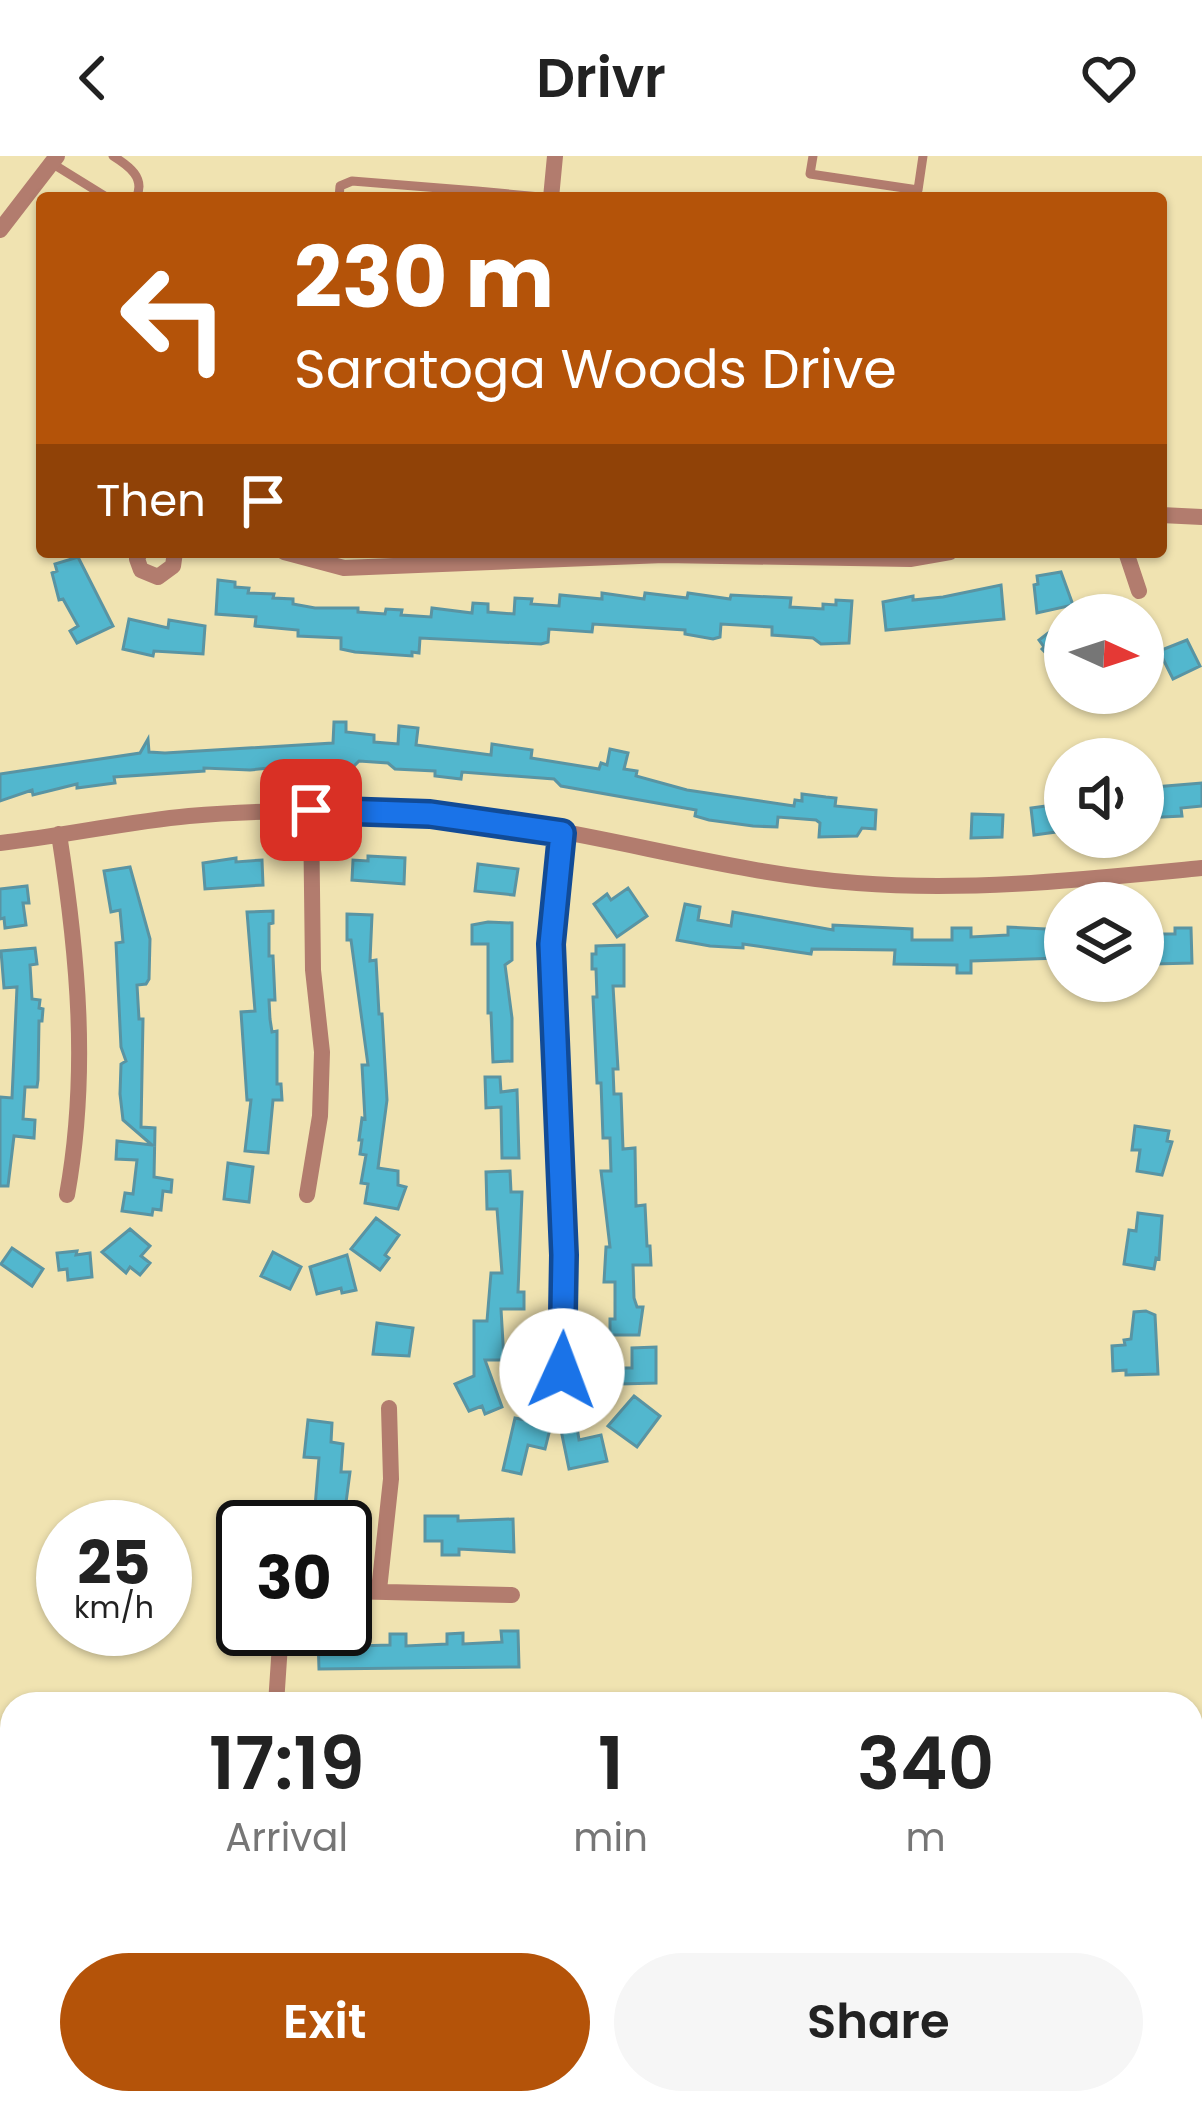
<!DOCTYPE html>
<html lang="en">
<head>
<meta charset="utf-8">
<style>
  body { margin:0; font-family:Poppins,sans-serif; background:#f6f6f6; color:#222; height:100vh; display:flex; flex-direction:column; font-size:45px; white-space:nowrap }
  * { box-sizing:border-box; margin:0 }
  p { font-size:39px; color:#767676 }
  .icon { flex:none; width:66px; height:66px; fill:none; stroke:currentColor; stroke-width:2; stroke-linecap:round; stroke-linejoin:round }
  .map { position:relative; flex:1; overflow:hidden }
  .side { position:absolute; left:0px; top:1536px; width:1203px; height:423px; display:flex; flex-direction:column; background:#fff; border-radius:36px 36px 0 0; box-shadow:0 3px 9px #0004 }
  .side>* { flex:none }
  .banner { position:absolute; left:36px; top:36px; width:1131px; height:366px; border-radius:12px; box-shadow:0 3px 9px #0004; background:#b45309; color:#fff; overflow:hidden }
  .needle { width:78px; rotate:93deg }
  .tools { position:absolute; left:1044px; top:438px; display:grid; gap:24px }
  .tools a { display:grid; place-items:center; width:120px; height:120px; border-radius:50%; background:#fff; box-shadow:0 3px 9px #0004; font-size:60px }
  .speed { position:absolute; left:36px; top:1344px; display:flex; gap:24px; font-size:60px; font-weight:700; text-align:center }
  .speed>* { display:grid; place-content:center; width:156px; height:156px; border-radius:50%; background:#fff; box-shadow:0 3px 9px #0004; line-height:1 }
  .speed small { font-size:30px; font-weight:400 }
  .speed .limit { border:6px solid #111; border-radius:18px; background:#fff; color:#111 }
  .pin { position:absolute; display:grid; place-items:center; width:102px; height:102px; color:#fff; margin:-51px; border-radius:24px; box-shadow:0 6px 18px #0006 }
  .me { position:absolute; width:132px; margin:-66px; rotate:2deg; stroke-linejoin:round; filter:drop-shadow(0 0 9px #0008) }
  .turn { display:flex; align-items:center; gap:42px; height:252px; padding:0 60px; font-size:54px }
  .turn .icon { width:156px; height:156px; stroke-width:2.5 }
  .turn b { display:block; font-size:84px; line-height:102px }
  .then { display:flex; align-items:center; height:114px; padding:0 60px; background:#0003; gap:24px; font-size:45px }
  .eta { display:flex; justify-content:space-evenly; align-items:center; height:204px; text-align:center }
  .eta b { font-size:72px; font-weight:600; line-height:84px }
  .action { display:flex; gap:24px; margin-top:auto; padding:24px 60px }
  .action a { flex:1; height:138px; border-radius:72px; background:#b45309; color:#fff; font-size:48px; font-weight:600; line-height:138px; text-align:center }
  .action a+a { background:#f6f6f6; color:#222 }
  header { display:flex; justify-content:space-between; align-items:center; height:156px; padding:0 60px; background:#fff; font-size:54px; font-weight:600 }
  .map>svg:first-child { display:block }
</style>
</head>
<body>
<header><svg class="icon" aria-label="back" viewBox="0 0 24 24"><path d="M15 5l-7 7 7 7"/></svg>Drivr<svg class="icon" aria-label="heart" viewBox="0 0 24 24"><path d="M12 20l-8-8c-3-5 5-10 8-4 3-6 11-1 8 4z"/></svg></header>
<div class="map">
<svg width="1202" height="1957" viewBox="0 0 1202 1957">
  <rect width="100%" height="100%" fill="#f0e3b1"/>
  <path fill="#52b7ce" stroke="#5994a3" stroke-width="3" d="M78,401L113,470L77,487L70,475L78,470L63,443L59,444L52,417L57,415L55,408Z
    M1061,416L1073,449L1037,457L1034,429L1038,428L1037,420Z
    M218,424L235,426V431L249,432L248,437L274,438L273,442L293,443V448L315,452H358V456L385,458L386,453L402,454L401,459L431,461L432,452L472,457L473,447L488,448V456L514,458L515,442L532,443L531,448L559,450L560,439L602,443V437L644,443L645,437L687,442L688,437L730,443L731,439L791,442L790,451L823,453V448L836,449V444L852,445L849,487L821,488L813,482L772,479V471L721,468L720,481L713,483L685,478V474L593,468L592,476L549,473L548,486L541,488L420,482L419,497L412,496V500L355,496L341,493V482L298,480V474L255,470L256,461L216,458Z
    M1001,429L1004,463L886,474L883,446L913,440V444L943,441Z
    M129,463L168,472L169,464L205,470L203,498L154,495L153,500L123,493Z
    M1065,464V517L1042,493L1044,491L1039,484Z
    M1187,484L1200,510L1173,523L1159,495Z
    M334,566H346V576L374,579V586L398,588L399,570L418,572L416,589L491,599L492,588L532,594L531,602L599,613L601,607L607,609L610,593L628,597L624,613L637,615L636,620L687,634L794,650L795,644L802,645V638L826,641L836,642L835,650L876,654L875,673L862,672L857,680L819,681L820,667L816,664L778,661L777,671L753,670L709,664L695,660L696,654L561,630L554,623L462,616L461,623L435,620V615L395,613L388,607L359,605L354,610H340V605L250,614L204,612V615L114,621L115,627L77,632V628L33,639L32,634L0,645V618L140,597L148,583L149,596L165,597L333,587Z
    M1202,627V650L1181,652L1182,660L1143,662V632Z
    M1061,648L1064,675L1034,679L1031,652Z
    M972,658L1003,659L1002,681L971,682Z
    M368,700L405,702L404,728L352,724L353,704L368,705Z
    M236,702V706L262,704L263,729L205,733L203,707Z
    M478,708L518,713L514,739L475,735Z
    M130,711L150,783L149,823L146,828L137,829L139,863H143L141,971L155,972L154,1021L172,1024L171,1036L163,1035L161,1054L153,1053L152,1059L122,1055L125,1037L133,1038L137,1004L116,1003L117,985L152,989L123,964L120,938L121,908L126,905L121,891L116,787L123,786L120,754L111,756L104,715Z
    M27,730L29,747H23L26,769L5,772L4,762L0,763V733Z
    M628,732L647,760L617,781L594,748L607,738L611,744Z
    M685,748L700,751L698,764L731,770L733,756L833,774V769L912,773V784H952V772H971V781L1008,779V771L1065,774V798H1059V802L971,805V817H957V809L894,808L895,794L812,793L811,798L743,788V792L710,790L677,784Z
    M273,755V767L269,768V800H273L275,844H269L270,863L272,876L277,875V928H281L282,944H273L268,997L245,995L251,944H247L241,856L255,855L247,756Z
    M347,758L372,759L370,805L376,804L379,858H382L387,944L378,1012L398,1015V1029L406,1031L398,1053L365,1047L368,1028L361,1027L366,999L360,998L362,984H359L362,962L365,963L362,909H368L351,784H347Z
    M488,766L512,767V804L505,809L512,862V905L493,906L491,857H488V788H472V769Z
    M1175,772H1191L1192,807L1154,808V778H1175Z
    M624,789V830H613L618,913H613L614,938H621L623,993L635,992L636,1050L645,1049L647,1090H650L651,1109H633L634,1142L637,1151H643L639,1179H610V1163H615V1126H604L606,1091H610L601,1015H611L610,982H603L601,927H597L593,841H597L596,813H592V798H596V790Z
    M35,792L37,808L30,809L32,843L40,844L39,852L43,853L42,865H39L38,924L37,931H25L23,963L35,964L34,982L14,980L8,1030H0V941L12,942L17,831L4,832L1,795Z
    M485,921H500L501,936L517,934L519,1002H502L501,951L486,952Z
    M1135,970L1169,975L1167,985L1172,986L1162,1019L1137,1015L1140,994H1132Z
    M228,1007L253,1011L249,1046L224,1043Z
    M510,1015L511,1036H522L518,1136H524V1153H501L504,1204H485L502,1251L485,1258L482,1250L469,1255L455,1228L474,1220V1165H487L491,1117H502L497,1053H487L486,1016Z
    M1138,1057L1162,1060L1159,1103L1156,1102L1154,1113L1124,1108L1129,1074L1136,1075Z
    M376,1062L399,1079L385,1099L389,1102L380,1114L351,1093Z
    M130,1073L150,1090L141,1100L150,1107L140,1119L130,1111L126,1117L102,1096Z
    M12,1092L43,1113L32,1130L1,1108Z
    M77,1095L76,1099L90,1097L92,1121L68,1124L67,1113L59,1114L57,1097Z
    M273,1096L301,1111L290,1133L261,1120Z
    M347,1099L356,1134L342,1137L341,1132L317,1138L310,1111Z
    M1146,1155L1155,1159L1158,1218L1126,1219V1214L1113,1215L1112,1190L1125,1189L1124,1184L1131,1183L1134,1156Z
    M377,1167L413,1172L409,1200L373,1198Z
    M656,1191V1227L621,1228V1212H632V1192Z
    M634,1240L660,1260L637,1291L608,1270Z
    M515,1262L551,1269L545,1293L528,1289L521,1318L503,1314Z
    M308,1264L332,1267L331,1286L343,1288L341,1316H350L345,1354L315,1351L319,1302L304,1301Z
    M577,1271L579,1284L601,1279L607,1305L569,1313L561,1274Z
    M425,1360H458V1365L513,1363L514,1396L459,1393V1399H442V1385H425Z
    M501,1475H518L519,1511L319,1513L318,1481L357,1483V1490L390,1489V1478H406V1490L447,1488V1478L463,1477V1488L502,1486Z"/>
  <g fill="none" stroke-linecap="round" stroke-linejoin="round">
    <path stroke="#b27c6e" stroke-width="9" d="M113,0C129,10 146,22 136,42
      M813,0L810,18L918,34L923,0
      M53,8L108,42
      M477,35L551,42
      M339,42L340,30L352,25L477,35L476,42"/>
    <path stroke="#b27c6e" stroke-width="16" d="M551,42L555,0
      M0,74L57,0
      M1161,359L1202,361
      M140,396L137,403L141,414L158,421L173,410L175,396
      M284,396L344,412L664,399L910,403L950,396
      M1126,396L1139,435
      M59,678C78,800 89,917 67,1039
      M0,687C63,680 126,666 189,660C268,653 347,654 426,658C571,666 711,716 857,727C971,736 1088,723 1202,712
      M307,1039L320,960L322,896L313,814L311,654
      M562,1215L561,984L551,788L562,677
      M379,1434L391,1323L389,1252
      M345,1435L512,1439
      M276,1548L281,1473
      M1191,1741H1202
      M0,1760H12
      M0,1814L12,1813
      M684,1957L685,1947"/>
  </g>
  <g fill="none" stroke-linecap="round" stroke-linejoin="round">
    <defs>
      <path id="route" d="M311,654L430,658L562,677L551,788L564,1099L562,1215"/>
    </defs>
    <use href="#route" stroke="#114b97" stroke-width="30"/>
    <use href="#route" stroke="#1a73e8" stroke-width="21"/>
  </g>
</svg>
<div class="tools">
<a><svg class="needle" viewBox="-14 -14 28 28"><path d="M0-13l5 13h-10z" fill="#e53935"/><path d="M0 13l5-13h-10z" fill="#767676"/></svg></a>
<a><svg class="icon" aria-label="sound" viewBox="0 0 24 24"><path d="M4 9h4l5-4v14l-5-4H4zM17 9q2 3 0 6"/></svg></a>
<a><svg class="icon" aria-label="layers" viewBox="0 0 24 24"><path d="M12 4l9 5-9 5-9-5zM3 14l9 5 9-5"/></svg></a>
</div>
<div class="speed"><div>25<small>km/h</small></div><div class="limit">30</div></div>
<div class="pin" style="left:311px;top:654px;background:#d93025"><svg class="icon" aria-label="arrive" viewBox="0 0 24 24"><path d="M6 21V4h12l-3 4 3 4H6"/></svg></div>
<svg class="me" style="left:562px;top:1215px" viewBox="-20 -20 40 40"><circle r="19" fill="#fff"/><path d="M0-13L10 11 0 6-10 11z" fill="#1a73e8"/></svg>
<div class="banner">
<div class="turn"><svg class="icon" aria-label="left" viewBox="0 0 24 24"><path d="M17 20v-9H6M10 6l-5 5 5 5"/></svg><div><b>230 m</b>Saratoga Woods Drive</div></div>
<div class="then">Then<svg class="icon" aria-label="arrive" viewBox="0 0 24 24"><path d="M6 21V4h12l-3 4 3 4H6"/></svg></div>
</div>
<section class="side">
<div class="eta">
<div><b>17:19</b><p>Arrival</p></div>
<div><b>1</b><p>min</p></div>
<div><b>340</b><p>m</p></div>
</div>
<div class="action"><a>Exit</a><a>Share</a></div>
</section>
</div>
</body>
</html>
